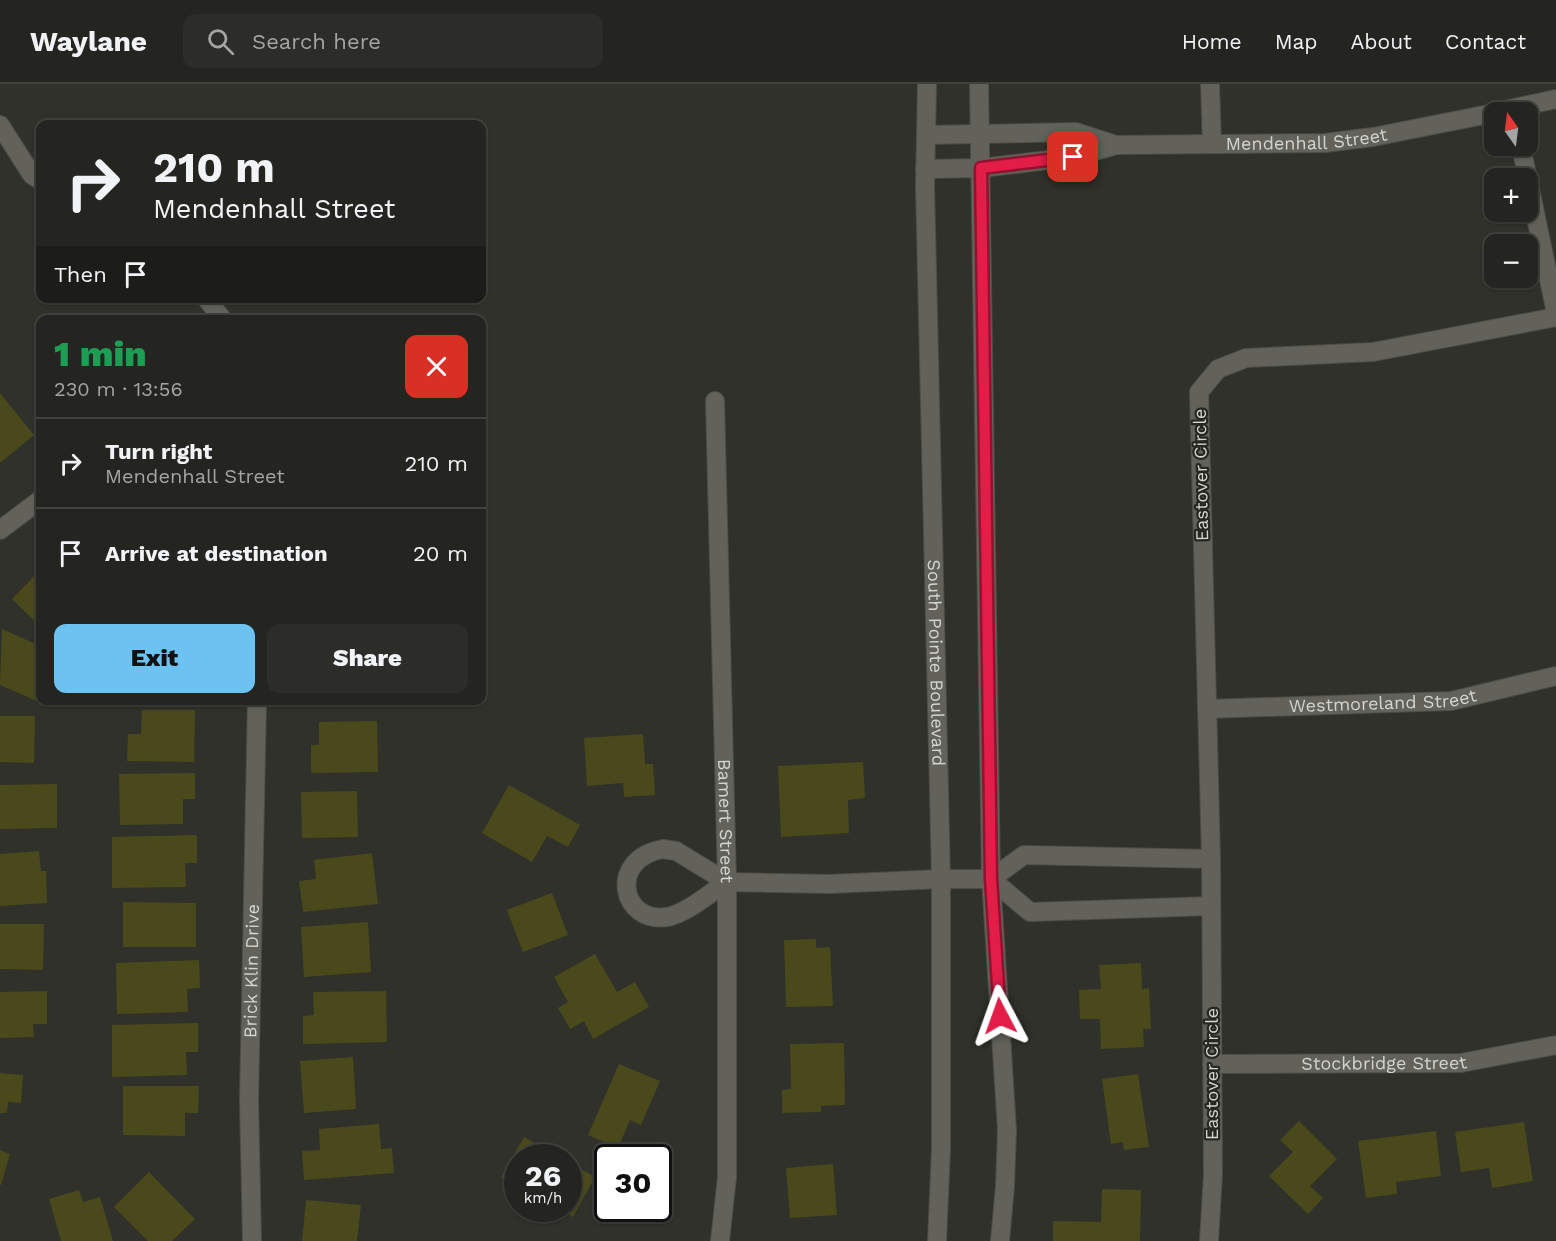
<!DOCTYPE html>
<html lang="en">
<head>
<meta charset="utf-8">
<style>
  body { margin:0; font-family:"Work Sans",sans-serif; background:#2c2d29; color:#f1f3f6; height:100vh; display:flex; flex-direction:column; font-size:22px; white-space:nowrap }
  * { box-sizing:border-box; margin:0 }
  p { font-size:20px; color:#a3a5a5 }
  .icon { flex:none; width:33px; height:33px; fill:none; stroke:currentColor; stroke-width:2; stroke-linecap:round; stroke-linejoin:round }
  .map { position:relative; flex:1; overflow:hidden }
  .details { position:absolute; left:36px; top:231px; width:450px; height:390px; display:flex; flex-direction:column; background:#242520; border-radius:12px; box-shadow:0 2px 4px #0004,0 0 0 2px #41423e }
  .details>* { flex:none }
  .guide { position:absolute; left:36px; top:36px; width:450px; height:183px; border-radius:12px; box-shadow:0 2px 4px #0004,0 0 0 2px #41423e; background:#242520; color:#f1f3f6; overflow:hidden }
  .needle { width:39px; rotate:346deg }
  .tools { position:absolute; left:1484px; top:18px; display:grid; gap:12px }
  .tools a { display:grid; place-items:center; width:54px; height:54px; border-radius:12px; background:#242520; box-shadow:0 2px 4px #0004,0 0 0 2px #41423e; font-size:30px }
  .speed { position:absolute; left:504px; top:1060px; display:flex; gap:12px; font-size:30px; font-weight:700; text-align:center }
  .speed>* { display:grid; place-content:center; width:78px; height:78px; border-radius:50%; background:#242520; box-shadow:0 2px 4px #0004,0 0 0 2px #41423e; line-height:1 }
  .speed small { font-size:15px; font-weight:400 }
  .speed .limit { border:3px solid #111; border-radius:9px; background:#fff; color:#111 }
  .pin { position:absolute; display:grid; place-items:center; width:51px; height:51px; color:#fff; margin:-26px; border-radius:12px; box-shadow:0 3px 9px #0006 }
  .me { position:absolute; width:66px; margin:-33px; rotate:356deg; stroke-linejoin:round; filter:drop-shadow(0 0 4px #0008) }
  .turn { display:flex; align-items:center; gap:21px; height:126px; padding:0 18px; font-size:27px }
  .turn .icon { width:78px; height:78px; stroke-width:2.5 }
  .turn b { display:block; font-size:42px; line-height:51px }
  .then { display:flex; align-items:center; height:57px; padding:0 18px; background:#0003; gap:12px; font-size:22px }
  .round { display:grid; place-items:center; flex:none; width:63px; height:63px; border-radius:12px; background:#2c2d29 }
  .head { display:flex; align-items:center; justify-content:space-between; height:102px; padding:0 18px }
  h1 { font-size:36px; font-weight:800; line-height:45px; color:#1e9e55 }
  .action { display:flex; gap:12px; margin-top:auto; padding:12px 18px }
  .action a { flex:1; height:69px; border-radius:12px; background:#6cc3f2; color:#111; font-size:24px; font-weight:800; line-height:69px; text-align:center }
  .action a+a { background:#2c2d29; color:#f1f3f6 }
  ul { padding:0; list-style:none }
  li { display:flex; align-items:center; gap:18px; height:90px; padding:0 18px; border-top:2px solid #41423e }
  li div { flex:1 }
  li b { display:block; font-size:22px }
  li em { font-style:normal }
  header { display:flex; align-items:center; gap:36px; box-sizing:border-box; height:84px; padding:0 30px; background:#242520; border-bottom:2px solid #41423e }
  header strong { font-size:28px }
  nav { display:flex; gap:33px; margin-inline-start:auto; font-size:21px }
  .search { width:420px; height:54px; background:#2c2d29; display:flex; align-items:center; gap:15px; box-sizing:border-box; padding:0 21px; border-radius:12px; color:#a3a5a5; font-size:22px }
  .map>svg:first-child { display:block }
</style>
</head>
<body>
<header>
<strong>Waylane</strong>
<div class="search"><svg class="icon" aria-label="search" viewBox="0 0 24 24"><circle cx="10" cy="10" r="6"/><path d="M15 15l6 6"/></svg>Search here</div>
<nav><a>Home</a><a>Map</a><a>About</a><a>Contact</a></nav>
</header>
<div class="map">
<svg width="1556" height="1157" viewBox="0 0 1556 1157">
  <rect width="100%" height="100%" fill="#30312a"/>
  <path fill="#4a491b" d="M0,309L34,351L0,379Z
    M40,486V542L12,515Z
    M2,545L40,562V616H51L48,622L0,601Z
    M297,616H375V620L298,623Z
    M142,626H195L194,678L127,677L128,650H141Z
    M0,632H35L34,679L0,678Z
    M377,637L378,688L311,689V661H319V638Z
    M643,650L645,680H653L655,711L624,713L623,699L587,702L584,654Z
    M863,678L865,714L848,716L849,749L781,753L778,682Z
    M195,689V715H183V740L120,741L119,690Z
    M57,700V744L0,745V701Z
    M509,701L580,741L568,763L547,752L532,778L482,749Z
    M357,707L358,753L302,754L301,708Z
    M197,751V779H185L186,803L112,804V753Z
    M39,767L41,787H46L47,819L0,822V770Z
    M372,769L378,820L303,828L299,797L316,795L314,776Z
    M552,809L568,851L523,868L507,826Z
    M123,818L196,819V863H123Z
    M368,838L371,888L304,893L301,843Z
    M0,840H44L43,886L0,885Z
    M816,855V864L830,863L833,922L786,923L784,856Z
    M595,870L617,908L635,898L649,923L593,955L584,937L570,945L558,924L568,918L554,893Z
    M199,876L200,904L187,905L188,928L117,930L116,879Z
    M1141,879L1142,905L1149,904L1151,945H1143L1144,963L1101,965L1100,935H1080L1079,906L1101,905L1099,881Z
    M47,907V940H33L34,953L0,954V908Z
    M386,907L387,958L303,960V932L314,931L313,908Z
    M198,939V968H186L187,991L112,993V941Z
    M844,959L845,1021L821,1022V1028L782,1029V1006L791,1005L790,960Z
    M353,973L356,1025L304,1029L300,977Z
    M619,980L660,997L641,1041L630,1036L618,1064L588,1051Z
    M0,989L23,991L21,1019L8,1018L7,1029H0Z
    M1138,990L1149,1063L1124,1066L1123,1058L1111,1060L1102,995Z
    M123,1002H199L198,1029H185V1052L123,1051Z
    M1299,1037L1337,1075L1310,1102L1323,1114L1308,1130L1269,1092L1293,1068L1280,1056Z
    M1524,1038L1533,1097L1492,1104L1489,1084L1461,1088L1455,1048Z
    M379,1040L381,1065L392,1064L394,1089L304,1096L302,1067L320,1066L319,1045Z
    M1436,1047L1441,1092L1396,1098L1397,1110L1366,1114L1358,1057Z
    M524,1053L561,1074H518V1102L501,1093Z
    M0,1066L10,1070L1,1101H0Z
    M568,1078L595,1093L573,1133L558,1125H568Z
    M833,1080L837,1131L790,1134L786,1084Z
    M149,1088L195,1135L172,1157H148L114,1123Z
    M1102,1105L1141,1106L1140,1157H1053V1137L1101,1138Z
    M79,1106L83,1118L100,1113L113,1157H61L49,1115Z
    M306,1116L361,1121L357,1157H302Z"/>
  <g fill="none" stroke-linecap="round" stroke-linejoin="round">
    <defs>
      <g id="minor">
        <path id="s1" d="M927,0L925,102L941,795V1065L937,1157"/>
        <path d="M979,0L991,795L1007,1046L1005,1102L1000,1157"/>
        <path d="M1210,0L1212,60"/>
        <path d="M1496,28L1556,15"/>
        <path d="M0,41L32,91L40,96"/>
        <path d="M926,51L1076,48L1116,61"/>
        <path d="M1521,62L1556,229"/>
        <path id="s2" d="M925,85L981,84L1073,73L1116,61L1325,59L1373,53L1494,29"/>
        <path d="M206,214L223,236"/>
        <path id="s3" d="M715,317L727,798V1093L720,1157"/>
        <path d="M0,446L40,416"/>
        <path id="s4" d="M1207,625L1451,617L1556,592"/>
        <path d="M663,765L676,767L727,798C711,808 686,830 667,833C621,840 607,775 663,765Z"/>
        <path d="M1211,775L1024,771L991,795L1030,828L1211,822"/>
        <path d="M727,798L829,800L941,795H991"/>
        <path id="s5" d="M1212,980L1461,979L1556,961"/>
        <path id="s6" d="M252,1157L249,1016L257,616"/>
        <path d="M1209,1157L1213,1090L1211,775L1199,308L1218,285L1246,274L1373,268L1556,233"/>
      </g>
    </defs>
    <use href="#minor" stroke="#4d4d48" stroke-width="20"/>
    <use href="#minor" stroke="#62625b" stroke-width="18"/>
  </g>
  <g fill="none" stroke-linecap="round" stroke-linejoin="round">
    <defs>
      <path id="route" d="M1000,932L991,795L981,84L1073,73"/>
    </defs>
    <use href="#route" stroke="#92132f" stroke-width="15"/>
    <use href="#route" stroke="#e11d48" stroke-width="10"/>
  </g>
  <g text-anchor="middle" stroke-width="4.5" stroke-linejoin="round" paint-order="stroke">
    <g font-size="18" fill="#d4d4d0" stroke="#272721">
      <text dy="6" stroke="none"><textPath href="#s2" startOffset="384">Mendenhall Street</textPath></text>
      <text transform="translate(1201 391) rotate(-91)" y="6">Eastover Circle</text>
      <text dy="6" stroke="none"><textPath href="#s1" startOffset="579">South Pointe Boulevard</textPath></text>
      <text dy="6" stroke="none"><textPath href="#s4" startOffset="176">Westmoreland Street</textPath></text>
      <text dy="6" stroke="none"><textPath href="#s3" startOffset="420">Bamert Street</textPath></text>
      <text dy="6" stroke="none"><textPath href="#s6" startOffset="270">Brick Klin Drive</textPath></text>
      <text dy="6" stroke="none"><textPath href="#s5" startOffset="172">Stockbridge Street</textPath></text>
      <text transform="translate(1212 990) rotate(-90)" y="6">Eastover Circle</text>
    </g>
  </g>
</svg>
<div class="tools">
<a><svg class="needle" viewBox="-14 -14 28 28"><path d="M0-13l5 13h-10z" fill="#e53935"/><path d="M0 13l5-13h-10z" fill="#a3a5a5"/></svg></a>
<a>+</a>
<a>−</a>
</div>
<div class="speed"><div>26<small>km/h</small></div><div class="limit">30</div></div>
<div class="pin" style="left:1073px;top:73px;background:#d93025"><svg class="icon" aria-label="arrive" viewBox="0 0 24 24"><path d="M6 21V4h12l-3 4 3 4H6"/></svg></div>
<svg class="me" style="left:1000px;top:932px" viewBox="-20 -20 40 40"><path d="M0-17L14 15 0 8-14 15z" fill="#e11d48" stroke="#fff" stroke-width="4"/></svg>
<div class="guide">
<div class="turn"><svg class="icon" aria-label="right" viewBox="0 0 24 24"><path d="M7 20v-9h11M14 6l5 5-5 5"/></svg><div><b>210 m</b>Mendenhall Street</div></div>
<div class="then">Then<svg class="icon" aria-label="arrive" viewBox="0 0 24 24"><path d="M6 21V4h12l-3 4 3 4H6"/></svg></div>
</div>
<section class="details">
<div class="head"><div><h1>1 min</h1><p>230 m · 13:56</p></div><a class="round" style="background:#d93025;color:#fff"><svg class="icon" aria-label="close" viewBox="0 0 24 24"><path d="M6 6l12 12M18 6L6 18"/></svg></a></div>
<ul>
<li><svg class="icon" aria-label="right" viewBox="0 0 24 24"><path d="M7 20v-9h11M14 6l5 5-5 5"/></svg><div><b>Turn right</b><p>Mendenhall Street</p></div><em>210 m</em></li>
<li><svg class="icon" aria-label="arrive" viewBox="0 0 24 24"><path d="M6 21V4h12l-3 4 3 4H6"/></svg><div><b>Arrive at destination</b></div><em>20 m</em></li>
</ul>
<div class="action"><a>Exit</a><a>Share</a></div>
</section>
</div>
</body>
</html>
